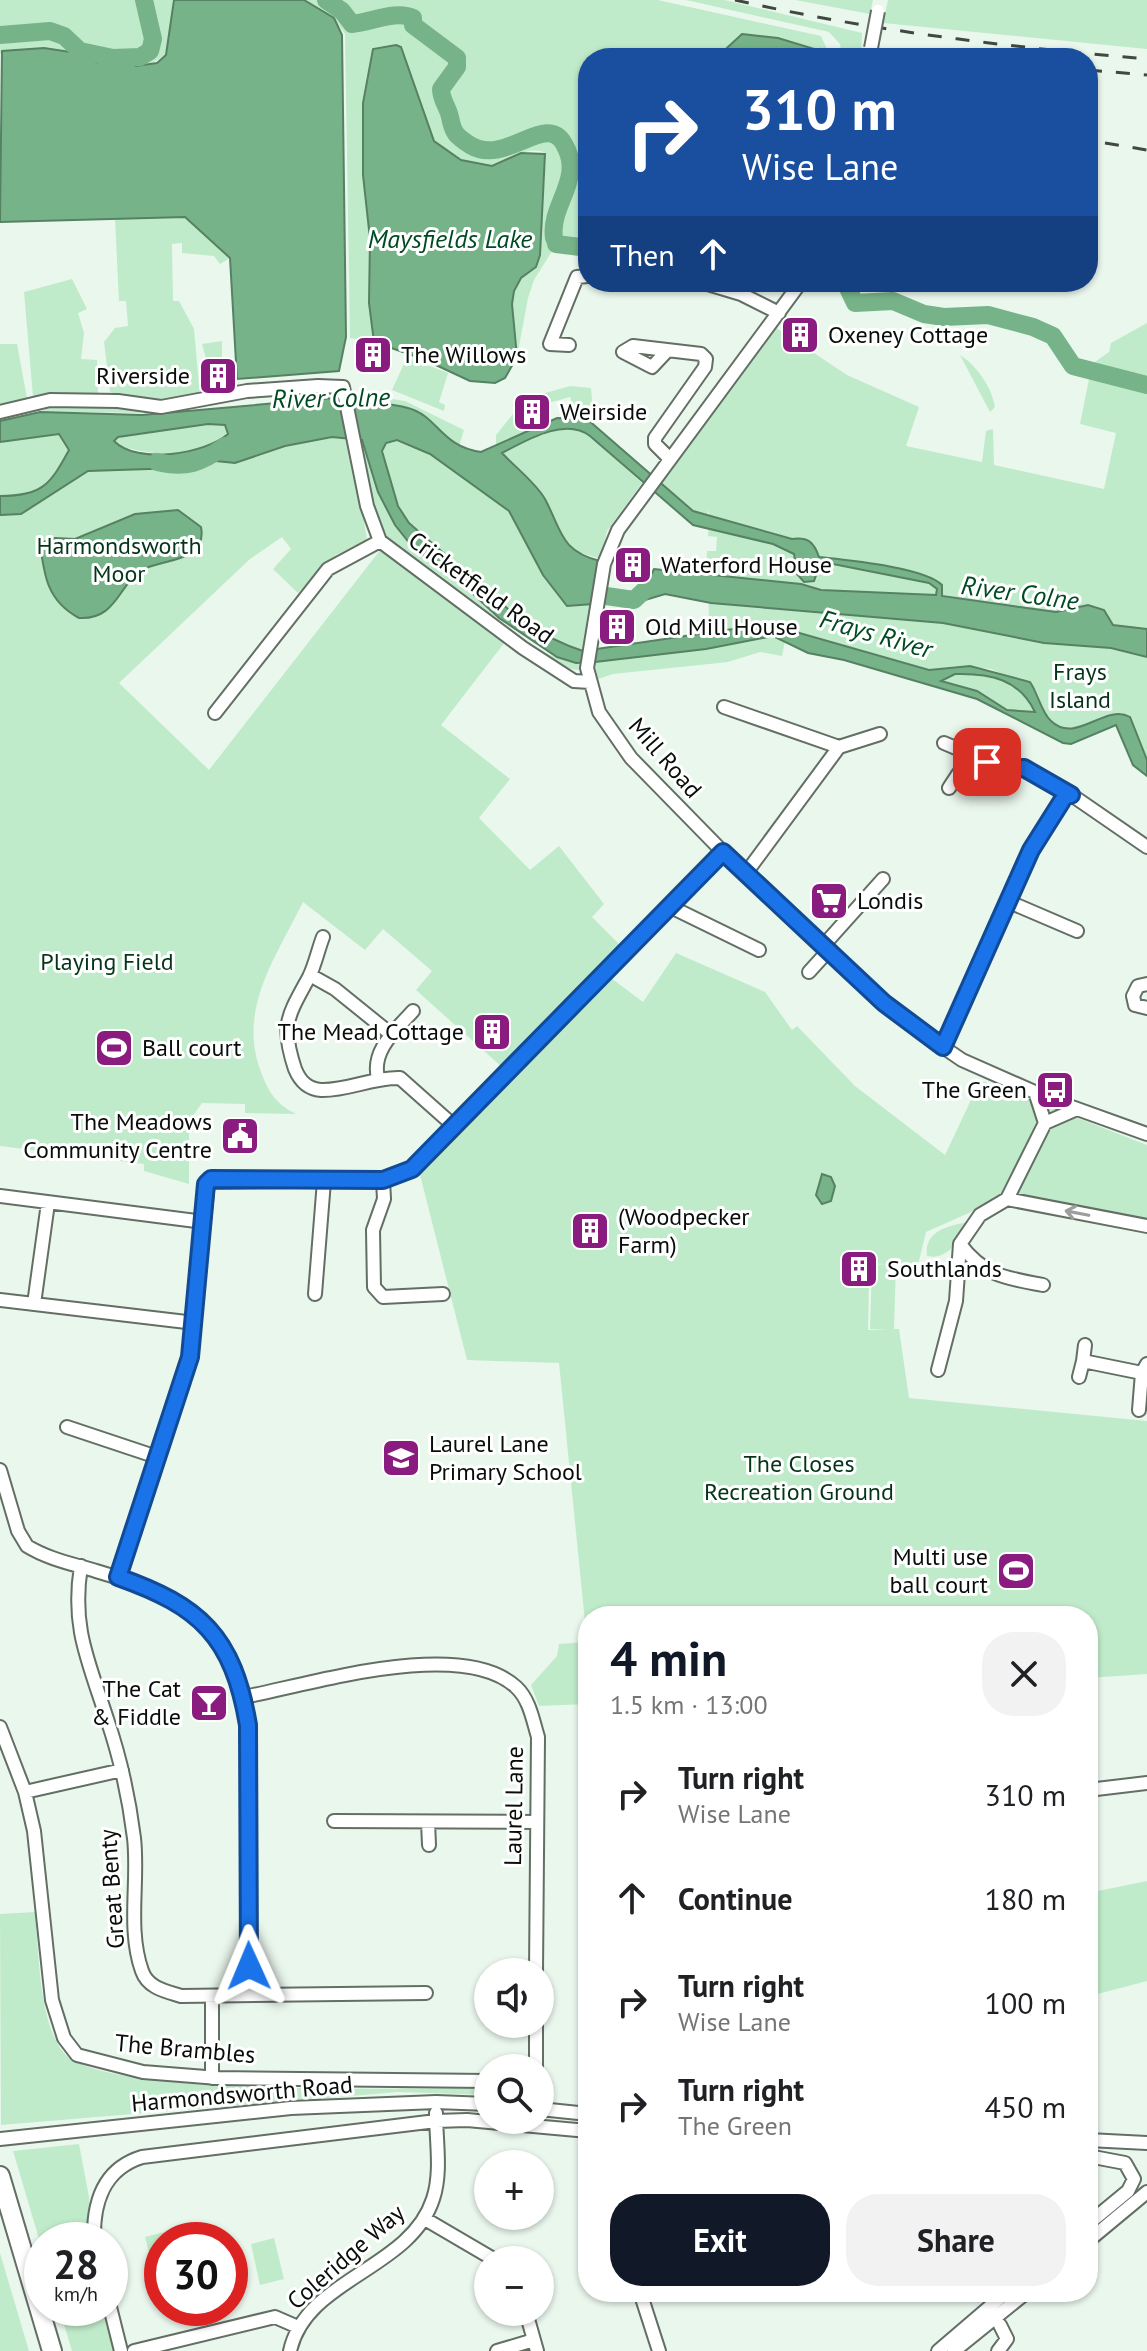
<!DOCTYPE html>
<html lang="en">
<head>
<meta charset="utf-8">
<style>
  body { margin:0; font-family:"PT Sans",sans-serif; background:#f2f2f2; color:#202124; height:100vh; display:flex; flex-direction:column; font-size:30px; white-space:nowrap }
  * { box-sizing:border-box; margin:0 }
  p { font-size:26px; color:#757577 }
  .icon { flex:none; width:44px; height:44px; fill:none; stroke:currentColor; stroke-width:2; stroke-linecap:round; stroke-linejoin:round }
  .map { position:relative; flex:1; overflow:hidden }
  .side { position:absolute; left:578px; top:1606px; width:520px; height:696px; display:flex; flex-direction:column; background:#fff; border-radius:32px; box-shadow:0 2px 6px #0004 }
  .side>* { flex:none }
  .top-card { position:absolute; left:578px; top:48px; width:520px; height:244px; border-radius:32px; box-shadow:0 2px 6px #0004; background:#1a4fa0; color:#fff; overflow:hidden }
  .fabs { position:absolute; left:474px; top:1958px; display:grid; gap:16px }
  .fabs a { display:grid; place-items:center; width:80px; height:80px; border-radius:50%; background:#fff; box-shadow:0 2px 6px #0004; font-size:40px }
  .speed { position:absolute; left:24px; top:2222px; display:flex; gap:16px; font-size:40px; font-weight:700; text-align:center }
  .speed>* { display:grid; place-content:center; width:104px; height:104px; border-radius:50%; background:#fff; box-shadow:0 2px 6px #0004; line-height:1 }
  .speed small { font-size:20px; font-weight:400 }
  .speed .limit { border:12px solid #d22; background:#fff; color:#111 }
  .pin { position:absolute; display:grid; place-items:center; width:68px; height:68px; color:#fff; margin:-34px; border-radius:16px; box-shadow:0 4px 12px #0006 }
  .me { position:absolute; width:88px; margin:-44px; rotate:359deg; stroke-linejoin:round; filter:drop-shadow(0 0 6px #0008) }
  .turn { display:flex; align-items:center; gap:28px; height:168px; padding:0 32px; font-size:36px }
  .turn .icon { width:104px; height:104px; stroke-width:2.5 }
  .turn b { display:block; font-size:56px; line-height:68px }
  .then { display:flex; align-items:center; height:76px; padding:0 32px; background:#0003; gap:16px; font-size:30px }
  .round { display:grid; place-items:center; flex:none; width:84px; height:84px; border-radius:32px; background:#f2f2f2 }
  .summary { display:flex; align-items:center; justify-content:space-between; height:136px; padding:0 32px }
  h1 { font-size:48px; font-weight:700; line-height:60px; color:#111827 }
  .cta { display:flex; gap:16px; margin-top:auto; padding:16px 32px }
  .cta a { flex:1; height:92px; border-radius:32px; background:#111827; color:#fff; font-size:32px; font-weight:700; line-height:92px; text-align:center }
  .cta a+a { background:#f2f2f2; color:#202124 }
  ul { padding:0; list-style:none }
  li { display:flex; align-items:center; gap:24px; height:104px; padding:0 32px }
  li div { flex:1 }
  li b { display:block; font-size:30px }
  li em { font-style:normal }
  .map>svg:first-child { display:block }
</style>
</head>
<body>
<div class="map">
<svg width="1147" height="2351" viewBox="0 0 1147 2351">
  <rect width="100%" height="100%" fill="#eaf7ed"/>
  <path fill="#c0ebca" fill-rule="evenodd" d="M0,0H174L166,55L147,66H136L125,60L97,63L77,53L44,48L0,54Z
    M304,0H658L821,36L831,58H824L821,51L779,38L742,34L716,58H588V243H558L555,238C553,219 598,137 551,132C526,129 505,156 480,150C458,134 451,121 445,93L462,63C453,48 433,40 419,27C413,20 414,14 402,12C389,11 378,21 365,21L374,25L395,14L408,16L431,44L456,61L438,93C444,119 456,152 488,154L542,137L558,141L567,160L568,183L552,223L554,248L534,280L528,298L517,357C514,335 505,300 520,280C528,269 535,268 540,255L546,153C526,144 512,161 493,165C471,170 439,151 429,132L401,47L374,49L363,103V175L370,239L369,303L374,342L350,338L345,34L334,19Z
    M686,0H724L862,33L861,58H842L840,44L829,32Z
    M795,0H873L870,14Z
    M888,0H1147V49L883,23Z
    M185,217L230,258L220,264L214,256L182,253V243L172,244L173,301H179L194,329L200,396L160,404L110,392L104,342L115,328L128,326L126,301H119L115,219Z
    M72,279L87,309L78,313L84,333L81,359L97,360L98,393L33,397L24,292Z
    M1147,323V760L1130,717L1125,714C1101,715 1062,746 1046,715C1042,707 1040,698 1036,690L991,669L957,666L929,670L768,624L644,642L708,630C711,603 705,578 707,551H716L717,537L708,536L709,510L707,515L693,511L654,479L772,325L847,375L919,407L906,446L982,462L986,431L993,429L994,465L1104,489L1116,433L1080,424L1092,364L1109,352L1111,343Z
    M222,341V364L208,366L202,344Z
    M0,344H17L27,398L0,405Z
    M960,355C976,365 992,387 995,407L990,412Z
    M407,357L448,373L439,402L445,405L444,411L392,390Z
    M570,386L591,388L594,424L576,417L570,397L545,404L542,394Z
    M360,394L405,401L464,430L459,446C445,438 438,427 425,417C405,401 374,404 350,402L348,395Z
    M59,404L161,413L40,412Z
    M513,414L527,432L496,446V435Z
    M208,424L225,425L228,434C197,461 154,456 116,445L114,441L118,437Z
    M575,427L590,436L642,483L607,531L601,559L571,550L553,521L545,497L501,452L556,429Z
    M59,433L89,471L181,468L206,460L214,462L332,437L351,438L367,540L336,555L298,593L273,569L291,549L282,537L250,559L119,683L209,770L381,549L505,642L441,725L510,779L479,818L530,870L559,846L604,904L592,917L621,946L502,1067L416,990L432,971L383,929L365,950L303,902C276,957 237,1010 261,1072C269,1093 276,1104 296,1114L245,1113V1104L202,1103L189,1121V1184L144,1171V1164L0,1146V442Z
    M358,439L363,440C369,461 402,537 416,550C425,558 438,562 447,570C479,600 534,662 581,663L579,670C553,673 424,567 395,546C370,519 366,474 358,439Z
    M393,440L430,454L509,511L559,597L567,606L593,605L583,651L533,631L503,608L409,523C397,504 380,469 384,446Z
    M773,636L785,641L782,656L760,652L728,662L613,674L598,679L594,662Z
    M955,674C991,673 1019,679 1036,712L1007,710L977,691L941,681L942,677Z
    M676,953L765,992L792,1030L797,1026L855,1086L945,1155L979,1083L985,1082L1147,1145V1219L1014,1193L926,1232L918,1265H896L894,1329H899L909,1398L1147,1421V1674L1088,1678V1616H588V1704L539,1706L531,1685L557,1656L559,1644L587,1642L559,1363L467,1360L418,1167L607,975L643,1002ZM849,1263L886,1264L872,1265L870,1329L888,1330H868L869,1282H848Z
    M968,1222C960,1239 948,1261 927,1256C924,1231 947,1226 968,1222Z
    M1147,1881V1981L1090,1996L1091,2009L1088,2010V1893Z
    M35,1912C39,1950 38,2022 64,2053C104,2099 415,2087 488,2088V2095L398,2092L1,2125L0,1914Z
    M79,2144L89,2197L90,2240H42V2249L13,2151Z
    M195,2224L199,2240H162V2260L152,2263L145,2237Z
    M274,2238L284,2279L260,2285L251,2244Z
    M0,2253L29,2351H0Z
    M59,2308H108L120,2351H72Z"/>
  <path fill="#77b388" stroke="#568162" stroke-width="2" fill-rule="evenodd" d="M174,0H304L334,18L342,35L346,337L339,371L237,379L230,258L185,217L0,222L2,51L44,48L77,53L97,63L125,60L136,66L157,63L166,55Z
    M742,34L778,38L821,51L824,58H716Z
    M396,45L401,47L434,141L461,160L492,166L521,153L545,154L540,255L536,267L521,278L514,291L512,304L517,357L505,378L495,383L470,381L423,359L374,342L369,303L370,239L363,175V103L373,49Z
    M334,398C358,404 384,401 408,408C438,416 440,446 481,452L557,418L587,419L693,511L792,539C808,537 814,542 819,557C846,560 924,567 942,585V596L1056,612L1088,605L1104,610L1113,625L1147,629V657L1111,648L1044,643L943,623L711,603L665,594L632,604L642,578L650,577L654,569L801,584L821,590L936,595L937,589L929,583L833,564L819,567L814,581L804,582L797,574L794,554L773,544L693,525L590,436C565,417 527,440 502,453C515,467 536,483 545,499C562,531 560,551 600,561L593,604L567,606L543,575L509,511L430,454L397,440L386,443L382,451L398,506L409,523C429,541 450,558 470,576C509,610 532,634 583,651L768,624L929,670L970,666L1030,682C1038,693 1041,712 1051,721C1076,745 1105,703 1130,717L1147,760V776L1133,765L1116,725L1071,744L1063,743L977,699L844,660L808,653L773,636L706,649L595,662L576,663L557,657L499,618L447,570L415,550L395,525L378,492L362,440L332,437L285,446L235,463L206,460L180,468L88,471L21,514L0,515V496C42,496 50,485 69,450L59,434L0,442V421L40,412L142,415ZM208,424L225,425L228,434C205,454 137,465 114,441L118,437ZM955,674C990,673 1019,679 1035,712L1007,710L977,691L941,681Z
    M178,510L201,527C208,563 160,559 142,570C118,585 117,620 79,618C47,601 44,575 40,543L55,538L75,539L135,514Z
    M822,1174L831,1177L835,1186L831,1201L822,1204L816,1195Z"/>
  <g fill="none" stroke-linecap="round" stroke-linejoin="round">
    <path stroke="#568162" stroke-width="3" d="M554,238L556,244"/>
    <path stroke="#77b388" stroke-width="18" d="M326,0L342,11L352,24C372,22 396,10 413,18V25L457,58V67L441,89C441,100 448,107 450,117C453,133 456,136 470,145C506,167 546,111 564,144C585,179 549,205 554,238
      M0,35L50,31L64,36L80,51L113,58L140,57L150,51L153,39L144,0
      M556,244L588,248
      M845,282L855,303L893,301L924,314L944,317L988,315L1033,327L1053,336L1073,366L1147,385
      M157,462C186,469 201,463 225,446
      M587,587L592,594L634,600L651,584"/>
    <defs>
      <path id="minor" d="M701,282L741,294L779,313
        M801,282L618,530L604,564L587,668L599,712L631,758L723,852L884,1003L943,1047L962,1060L1055,1101L1147,1134
        M569,345L550,344L577,277L588,276
        M667,351L652,367L623,352L633,346L701,354L706,359L705,367L655,438V444L669,458
        M0,412L50,400L118,401L161,407L247,391L318,386L343,387L367,506L380,541L523,648L574,681L590,682
        M724,707L839,747L746,873
        M215,713L328,569L380,541
        M944,743L1005,769L1024,768L1071,795
        M839,747L880,734
        M949,788L970,756
        M1007,901L1077,931
        M669,906L759,950
        M323,937C318,950 315,965 309,977C288,1016 280,1024 295,1069C300,1081 307,1089 321,1090C347,1091 373,1077 400,1078L454,1126
        M823,946L883,879
        M809,972L828,951
        M310,975L335,989L392,1035
        M1147,984L1138,986L1133,996L1135,1005L1147,1008
        M943,1047L1031,850L1065,796H1073L1147,847
        M378,1078C371,1050 396,1030 413,1011
        M1035,1092L1045,1123
        M383,1180L384,1199L373,1230L374,1287L383,1297L443,1294
        M0,1196L204,1222
        M1007,1199L1147,1226
        M960,1244C984,1276 1006,1278 1043,1285
        M315,1294L324,1181
        M0,1300L195,1323
        M34,1304L48,1203
        M1085,1345L1083,1361L1142,1373L1147,1364
        M938,1370L956,1301L960,1244L980,1215L1007,1199L1045,1123L1077,1109
        M1079,1377L1083,1361
        M1139,1410L1142,1373
        M67,1427L157,1457
        M0,1470L18,1531L27,1546C48,1559 73,1564 96,1571C189,1598 231,1625 248,1725L250,1995
        M81,1566C71,1628 89,1662 107,1719C120,1757 129,1798 134,1838C139,1881 127,1929 142,1971C148,1988 165,1991 181,1996L426,1993
        M118,1577L190,1357L208,1182L383,1180L412,1169L723,852
        M244,1697C311,1684 462,1637 516,1687C530,1700 533,1721 538,1737L536,1972
        M0,1727L25,1792L34,1831L52,2000L64,2038L77,2055L143,2072L218,2078L488,2081
        M1088,1790L1147,1783
        M25,1792L122,1770
        M334,1821L536,1822
        M428,1822L429,1845
        M536,2024V2068
        M212,2078V1996
        M540,2109L588,2114
        M0,2139L291,2108L436,2102L488,2104
        M1088,2140L1147,2143
        M1088,2156L1125,2163L1134,2179L1128,2191L1088,2224
        M425,2219L495,2260
        M94,2240C93,2203 103,2169 142,2157L436,2121L467,2120L588,2131
        M1088,2241L1147,2192
        M640,2292L659,2351
        M110,2307L121,2351
        M526,2312L537,2351
        M134,2351L275,2317L298,2327
        M290,2351C306,2278 410,2270 433,2199C442,2172 436,2141 436,2113
        M497,2351L534,2340
        M938,2351L1007,2292
        M954,2351L1027,2292
        M998,2351L1007,2339L1000,2325"/>
      <path id="highway" d="M0,2176L52,2351"/>
    </defs>
    <use href="#minor" stroke="#636e65" stroke-width="16"/>
    <use href="#highway" stroke="#636e65" stroke-width="22"/>
    <use href="#minor" stroke="#fff" stroke-width="12"/>
    <use href="#highway" stroke="#fff" stroke-width="18"/>
    <path stroke="#414842" stroke-width="3" stroke-dasharray="14 14" stroke-linecap="butt" d="M735,0C872,31 1008,47 1147,59
      M936,52L1002,57
      M1088,70L1147,75
      M1105,143L1147,150"/>
    <defs>
      <path id="minor-bridge" d="M871,48L878,11"/>
    </defs>
    <use href="#minor-bridge" stroke="#636e65" stroke-width="16" stroke-linecap="butt"/>
    <use href="#minor-bridge" stroke="#fff" stroke-width="12"/>
  </g>
  <defs><path id="oneway-shaft" d="M-6 0H5M1.5-3L5.5 0L1.5 3" fill="none" stroke-width="1.6" stroke-linecap="round" stroke-linejoin="round" transform="scale(2)"/></defs>
  <use stroke="#9c9e9d" href="#oneway-shaft" transform="translate(1077 1213) rotate(-169)"/>
  <g fill="none" stroke-linecap="round" stroke-linejoin="round">
    <defs>
      <path id="route" d="M249,1966L248,1725C233,1636 200,1606 118,1577L190,1357L206,1184L211,1179L383,1180L412,1169L723,852L884,1003L943,1047L1031,850L1065,796L1071,795L1024,768L1005,769L987,762"/>
    </defs>
    <use href="#route" stroke="#114b97" stroke-width="20"/>
    <use href="#route" stroke="#1a73e8" stroke-width="14"/>
  </g>
  <defs>
    <symbol id="building-square" viewBox="-11 -11 22 22"><rect x="-9" y="-9" width="18" height="18" rx="4" fill="#8a1c80" stroke="#fff"/><path d="M-4-6H4V6H1V3H-1V6H-4ZM-2.5-4.3h1.7v1.8h-1.7ZM.8-4.3h1.7v1.8H.8ZM-2.5-1h1.7V.8h-1.7ZM.8-1h1.7V.8H.8Z" fill="#fff"/></symbol>
    <symbol id="supermarket-square" viewBox="-11 -11 22 22"><rect x="-9" y="-9" width="18" height="18" rx="4" fill="#8a1c80" stroke="#fff"/><path d="M-6-5.5h2.5l.6 2H6L4.5 2H-2.5L-4.4-4H-6ZM-1.5 3.2a1.3 1.3 0 1 0 .1 0ZM3 3.2a1.3 1.3 0 1 0 .1 0Z" fill="#fff"/></symbol>
    <symbol id="stadium-square" viewBox="-11 -11 22 22"><rect x="-9" y="-9" width="18" height="18" rx="4" fill="#8a1c80" stroke="#fff"/><path d="M0-5a6.5 5 0 1 0 0 10a6.5 5 0 1 0 0-10ZM-3.5-1.8h7v3.6h-7Z" fill="#fff"/></symbol>
    <symbol id="bus-square" viewBox="-11 -11 22 22"><rect x="-9" y="-9" width="18" height="18" rx="4" fill="#8a1c80" stroke="#fff"/><path d="M-5-6H5V4H4V6H2V4H-2V6H-4V4H-5ZM-3.5-4V0h7V-4ZM-3.5 1.2v1.5H-2V1.2ZM2 1.2v1.5H3.5V1.2Z" fill="#fff"/></symbol>
    <symbol id="civic-square" viewBox="-11 -11 22 22"><rect x="-9" y="-9" width="18" height="18" rx="4" fill="#8a1c80" stroke="#fff"/><path d="M-.6-6.5H3V-4.5H.6V-3L4-1V1h2V6H-6V1h2V-1L-.6-3ZM-1.2 2.5V6h2.4V2.5Z" fill="#fff"/></symbol>
    <symbol id="school-square" viewBox="-11 -11 22 22"><rect x="-9" y="-9" width="18" height="18" rx="4" fill="#8a1c80" stroke="#fff"/><path d="M0-5L7-2L0 1L-7-2ZM-4 1L0 2.5L4 1V4Q0 6-4 4Z" fill="#fff"/></symbol>
    <symbol id="bar-square" viewBox="-11 -11 22 22"><rect x="-9" y="-9" width="18" height="18" rx="4" fill="#8a1c80" stroke="#fff"/><path d="M-6-5H6L.8 .8V4.5H3.5V6h-7V4.5H-.8V.8Z" fill="#fff"/></symbol>
  </defs>
  <g fill-rule="evenodd">
    <use href="#building-square" x="778" y="313" width="44" height="44"/>
    <use href="#building-square" x="351" y="333" width="44" height="44"/>
    <use href="#building-square" x="196" y="354" width="44" height="44"/>
    <use href="#building-square" x="510" y="390" width="44" height="44"/>
    <use href="#building-square" x="611" y="543" width="44" height="44"/>
    <use href="#building-square" x="595" y="605" width="44" height="44"/>
    <use href="#supermarket-square" x="807" y="879" width="44" height="44"/>
    <use href="#building-square" x="470" y="1010" width="44" height="44"/>
    <use href="#stadium-square" x="92" y="1026" width="44" height="44"/>
    <use href="#bus-square" x="1033" y="1068" width="44" height="44"/>
    <use href="#civic-square" x="218" y="1114" width="44" height="44"/>
    <use href="#building-square" x="568" y="1209" width="44" height="44"/>
    <use href="#building-square" x="837" y="1247" width="44" height="44"/>
    <use href="#school-square" x="379" y="1436" width="44" height="44"/>
    <use href="#stadium-square" x="994" y="1549" width="44" height="44"/>
    <use href="#bar-square" x="187" y="1681" width="44" height="44"/>
  </g>
  <g text-anchor="middle" stroke-width="6" stroke-linejoin="round" paint-order="stroke">
    <g font-size="24" fill="#080d09" stroke="#fff" text-anchor="start">
      <text x="828" y="343">Oxeney Cottage</text>
      <text x="401" y="363">The Willows</text>
      <text x="190" y="384" text-anchor="end">Riverside</text>
      <text x="560" y="420">Weirside</text>
      <text x="661" y="573">Waterford House</text>
      <text x="645" y="635">Old Mill House</text>
      <text x="857" y="909">Londis</text>
      <text x="464" y="1040" text-anchor="end">The Mead Cottage</text>
      <text x="142" y="1056">Ball court</text>
      <text x="1027" y="1098" text-anchor="end">The Green</text>
      <text x="212" y="1130" text-anchor="end">The Meadows<tspan x="212" dy="28">Community Centre</tspan></text>
      <text x="618" y="1225">(Woodpecker<tspan x="618" dy="28">Farm)</tspan></text>
      <text x="887" y="1277">Southlands</text>
      <text x="429" y="1452">Laurel Lane<tspan x="429" dy="28">Primary School</tspan></text>
      <text x="988" y="1565" text-anchor="end">Multi use<tspan x="988" dy="28">ball court</tspan></text>
      <text x="181" y="1697" text-anchor="end">The Cat<tspan x="181" dy="28">&amp; Fiddle</tspan></text>
    </g>
    <g font-size="24" fill="#043519" stroke="#fff">
      <text x="119" y="554">Harmondsworth<tspan x="119" dy="28">Moor</tspan></text>
      <text x="1080" y="680">Frays<tspan x="1080" dy="28">Island</tspan></text>
      <text x="107" y="970">Playing Field</text>
      <text x="799" y="1472">The Closes<tspan x="799" dy="28">Recreation Ground</tspan></text>
    </g>
    <g font-size="24" fill="#080d09" stroke="#fff">
      <text transform="translate(481 588) rotate(36)" y="8">Cricketfield Road</text>
      <text transform="translate(665 758) rotate(49)" y="8">Mill Road</text>
      <text transform="translate(514 1806) rotate(-89)" y="8">Laurel Lane</text>
      <text transform="translate(112 1889) rotate(-94)" y="8">Great Benty</text>
      <text transform="translate(185 2049) rotate(5)" y="8">The Brambles</text>
      <text transform="translate(242 2094) rotate(-5)" y="8">Harmondsworth Road</text>
      <text transform="translate(346 2257) rotate(-41)" y="8">Coleridge Way</text>
    </g>
    <g font-size="26" font-style="italic" fill="#004a22" stroke="#fff">
      <text x="450" y="248">Maysfields Lake</text>
      <text transform="translate(331 398) rotate(-1)" y="9">River Colne</text>
      <text transform="translate(1020 593) rotate(8)" y="9">River Colne</text>
      <text transform="translate(876 634) rotate(16)" y="9">Frays River</text>
    </g>
  </g>
</svg>
<div class="fabs">
<a><svg class="icon" aria-label="sound" viewBox="0 0 24 24"><path d="M4 9h4l5-4v14l-5-4H4zM17 9q2 3 0 6"/></svg></a>
<a><svg class="icon" aria-label="search" viewBox="0 0 24 24"><circle cx="10" cy="10" r="6"/><path d="M15 15l6 6"/></svg></a>
<a>+</a>
<a>−</a>
</div>
<div class="speed"><div>28<small>km/h</small></div><div class="limit">30</div></div>
<div class="pin" style="left:987px;top:762px;background:#d93025"><svg class="icon" aria-label="arrive" viewBox="0 0 24 24"><path d="M6 21V4h12l-3 4 3 4H6"/></svg></div>
<svg class="me" style="left:249px;top:1966px" viewBox="-20 -20 40 40"><path d="M0-17L14 15 0 8-14 15z" fill="#1a73e8" stroke="#fff" stroke-width="4"/></svg>
<div class="top-card">
<div class="turn"><svg class="icon" aria-label="right" viewBox="0 0 24 24"><path d="M7 20v-9h11M14 6l5 5-5 5"/></svg><div><b>310 m</b>Wise Lane</div></div>
<div class="then">Then<svg class="icon" aria-label="ahead" viewBox="0 0 24 24"><path d="M12 20V5M6 11l6-6 6 6"/></svg></div>
</div>
<section class="side">
<div class="summary"><div><h1>4 min</h1><p>1.5 km · 13:00</p></div><a class="round"><svg class="icon" aria-label="close" viewBox="0 0 24 24"><path d="M6 6l12 12M18 6L6 18"/></svg></a></div>
<ul>
<li><svg class="icon" aria-label="right" viewBox="0 0 24 24"><path d="M7 20v-9h11M14 6l5 5-5 5"/></svg><div><b>Turn right</b><p>Wise Lane</p></div><em>310 m</em></li>
<li><svg class="icon" aria-label="ahead" viewBox="0 0 24 24"><path d="M12 20V5M6 11l6-6 6 6"/></svg><div><b>Continue</b></div><em>180 m</em></li>
<li><svg class="icon" aria-label="right" viewBox="0 0 24 24"><path d="M7 20v-9h11M14 6l5 5-5 5"/></svg><div><b>Turn right</b><p>Wise Lane</p></div><em>100 m</em></li>
<li><svg class="icon" aria-label="right" viewBox="0 0 24 24"><path d="M7 20v-9h11M14 6l5 5-5 5"/></svg><div><b>Turn right</b><p>The Green</p></div><em>450 m</em></li>
</ul>
<div class="cta"><a>Exit</a><a>Share</a></div>
</section>
</div>
</body>
</html>
